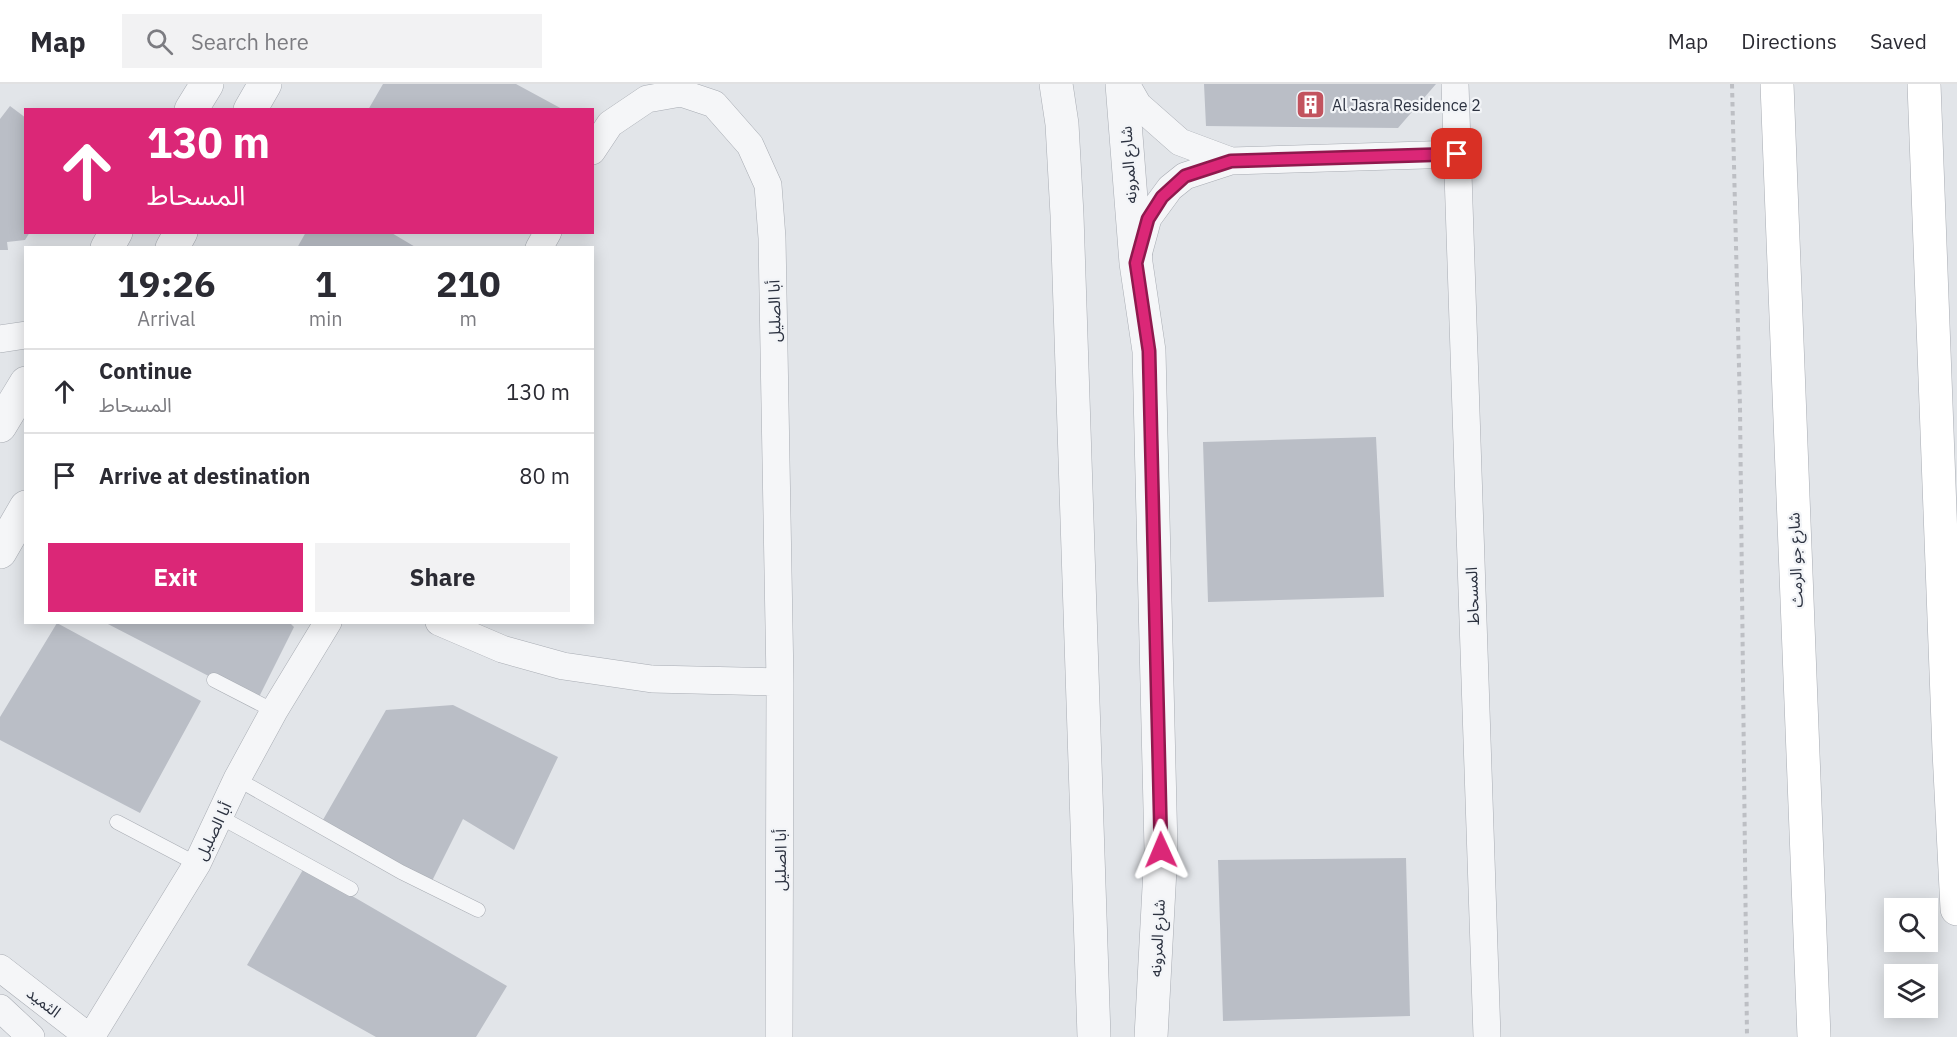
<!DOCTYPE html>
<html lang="en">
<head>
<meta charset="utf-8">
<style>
  body { margin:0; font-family:"IBM Plex Sans","Noto Sans Arabic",sans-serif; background:#f2f2f3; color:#2b2b33; height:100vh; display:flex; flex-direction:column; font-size:22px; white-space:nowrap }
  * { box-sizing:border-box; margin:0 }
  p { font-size:20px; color:#7c7c81 }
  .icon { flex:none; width:33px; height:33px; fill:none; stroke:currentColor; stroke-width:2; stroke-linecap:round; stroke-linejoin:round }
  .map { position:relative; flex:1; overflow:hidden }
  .panel { position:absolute; left:24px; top:162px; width:570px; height:378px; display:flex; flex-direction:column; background:#fff; border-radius:0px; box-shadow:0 3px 15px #0003 }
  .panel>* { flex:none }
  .top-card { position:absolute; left:24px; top:24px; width:570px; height:126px; border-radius:0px; box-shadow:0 3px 15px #0003; background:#db2777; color:#fff; overflow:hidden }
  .buttons { position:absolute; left:1884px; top:814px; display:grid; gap:12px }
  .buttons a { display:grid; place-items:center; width:54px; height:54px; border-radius:0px; background:#fff; box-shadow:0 3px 15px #0003; font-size:30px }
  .pin { position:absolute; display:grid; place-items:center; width:51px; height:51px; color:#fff; margin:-26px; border-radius:12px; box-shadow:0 3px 9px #0006 }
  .me { position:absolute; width:66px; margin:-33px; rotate:359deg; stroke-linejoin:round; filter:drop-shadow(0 0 4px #0008) }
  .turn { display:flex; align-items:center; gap:21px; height:126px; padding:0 24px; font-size:27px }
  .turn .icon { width:78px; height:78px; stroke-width:2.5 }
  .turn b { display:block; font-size:42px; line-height:51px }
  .eta { display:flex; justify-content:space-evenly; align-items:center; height:102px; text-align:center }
  .eta b { font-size:36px; font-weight:700; line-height:42px }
  .button { display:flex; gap:12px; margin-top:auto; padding:12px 24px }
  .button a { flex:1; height:69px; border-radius:0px; background:#db2777; color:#fff; font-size:24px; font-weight:700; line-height:69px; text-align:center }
  .button a+a { background:#f2f2f3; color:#2b2b33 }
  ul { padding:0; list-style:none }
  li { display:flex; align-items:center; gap:18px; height:84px; padding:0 24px; border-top:2px solid #e1e1e2 }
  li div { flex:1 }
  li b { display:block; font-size:22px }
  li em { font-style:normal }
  header { display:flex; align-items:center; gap:36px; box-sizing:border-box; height:84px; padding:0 30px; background:#fff; border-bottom:2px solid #e1e1e2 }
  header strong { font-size:28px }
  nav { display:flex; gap:33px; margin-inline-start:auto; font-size:21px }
  .search { width:420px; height:54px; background:#f2f2f3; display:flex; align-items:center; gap:15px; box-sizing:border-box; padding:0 21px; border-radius:0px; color:#7c7c81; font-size:22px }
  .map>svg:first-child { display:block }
</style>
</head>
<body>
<header>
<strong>Map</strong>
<div class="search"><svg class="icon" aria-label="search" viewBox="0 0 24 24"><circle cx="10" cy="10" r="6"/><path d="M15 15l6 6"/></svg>Search here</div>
<nav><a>Map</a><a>Directions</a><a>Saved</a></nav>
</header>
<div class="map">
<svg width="1957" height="953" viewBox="0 0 1957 953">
  <rect width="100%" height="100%" fill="#e2e5e9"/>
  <path fill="#babec6" d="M383,0H516L564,26H368Z
    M1204,0H1436L1398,44L1206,42Z
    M10,22L26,34V148H30L25,156L7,158L8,166H0V35Z
    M306,148H390L417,164H297Z
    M1376,353L1384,513L1208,518L1203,358Z
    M104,538H289L294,543L257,617Z
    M57,539L201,617L140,729L0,656V633Z
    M453,621L558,673L514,766L463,735L431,799L320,741L386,626Z
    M1406,774L1410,932L1223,937L1218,776Z
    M304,784L507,902L476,953H376L247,881Z"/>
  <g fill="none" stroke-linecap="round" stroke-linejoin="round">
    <defs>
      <path id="service" d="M214,596L274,627
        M237,695L401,788L478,826
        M220,733L351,805
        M117,738L197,780"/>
      <path id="minor" d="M1126,0L1138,21L1180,58L1231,77
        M1455,0L1487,953
        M592,67L610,40L647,15L681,9L714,20L750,61L768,101L772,154L780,598L779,953
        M539,164L548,148
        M1139,167L1148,134L1170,104L1185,92L1231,77L1457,70
        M0,255L26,251
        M439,538L502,565L563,582L652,595L780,598
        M0,884L89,953
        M0,924L31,953
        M91,953L197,780L237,695L274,627L328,538"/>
      <path id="tertiary" d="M1056,0L1062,40L1067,131L1094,953
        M1122,0L1136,179L1149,267L1161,766L1151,953
        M191,26L207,0
        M250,26L265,0
        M107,164L116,148
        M172,164L181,148
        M0,342L26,299
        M0,468L26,423"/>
      <path id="secondary" d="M1777,0L1814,953
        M1924,0L1949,667L1957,825"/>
    </defs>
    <use href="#service" stroke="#a8acb3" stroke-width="15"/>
    <use href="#minor" stroke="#a8acb3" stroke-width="28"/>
    <use href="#tertiary" stroke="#a8acb3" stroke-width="34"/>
    <use href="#secondary" stroke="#a8acb3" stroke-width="34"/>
    <path stroke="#bdbfc4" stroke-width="4" stroke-dasharray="4.5 4.5" stroke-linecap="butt" d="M1732,0L1740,324L1747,953"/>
    <use href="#service" stroke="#f5f6f8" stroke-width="14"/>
    <use href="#minor" stroke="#f5f6f8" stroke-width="27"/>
    <use href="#tertiary" stroke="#f5f6f8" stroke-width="33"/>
    <use href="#secondary" stroke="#fff" stroke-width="33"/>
  </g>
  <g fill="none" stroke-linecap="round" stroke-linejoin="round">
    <defs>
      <path id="route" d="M1161,766L1149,267L1136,179L1148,135L1162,113L1185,92L1231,77L1457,70"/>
    </defs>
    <use href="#route" stroke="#8e194d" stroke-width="15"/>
    <use href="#route" stroke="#db2777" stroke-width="10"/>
  </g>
  <defs>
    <symbol id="building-square" viewBox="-11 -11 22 22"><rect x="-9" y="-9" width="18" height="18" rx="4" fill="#c2535e" stroke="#f2f4f7"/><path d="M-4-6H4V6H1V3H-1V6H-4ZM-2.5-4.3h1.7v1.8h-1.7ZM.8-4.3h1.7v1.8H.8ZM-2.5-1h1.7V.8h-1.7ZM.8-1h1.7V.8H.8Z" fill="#fff"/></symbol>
  </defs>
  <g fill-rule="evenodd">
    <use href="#building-square" x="1294" y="4" width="33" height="33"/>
  </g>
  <g text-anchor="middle" stroke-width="4.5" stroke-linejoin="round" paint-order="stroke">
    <g font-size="16" fill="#2c3240" stroke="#f2f4f7" text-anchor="start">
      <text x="1332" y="27">Al Jasra Residence 2</text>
    </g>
    <g font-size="16" fill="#2c3240" stroke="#f2f4f7">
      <text transform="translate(1128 81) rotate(-94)" y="6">شارع المرونه</text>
      <text transform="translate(774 227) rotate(-91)" y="6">أبا الصليل</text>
      <text transform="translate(1795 476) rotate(-92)" y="6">شارع جو الرمث</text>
      <text transform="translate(1472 512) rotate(-92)" y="6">المسحاط</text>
      <text transform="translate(213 747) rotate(-64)" y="6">أبا الصليل</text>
      <text transform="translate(780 776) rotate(-90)" y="6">أبا الصليل</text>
      <text transform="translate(1157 854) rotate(-87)" y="6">شارع المرونه</text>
      <text transform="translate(44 918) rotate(38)" y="6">الثميد</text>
    </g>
  </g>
</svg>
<div class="buttons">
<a><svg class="icon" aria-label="search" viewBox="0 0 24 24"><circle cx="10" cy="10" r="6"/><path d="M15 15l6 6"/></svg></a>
<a><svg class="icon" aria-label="layers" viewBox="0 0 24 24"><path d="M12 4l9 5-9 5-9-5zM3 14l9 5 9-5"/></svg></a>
</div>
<div class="pin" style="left:1457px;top:70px;background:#d93025"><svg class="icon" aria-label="arrive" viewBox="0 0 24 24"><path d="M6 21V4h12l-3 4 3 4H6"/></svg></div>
<svg class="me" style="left:1161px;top:766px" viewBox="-20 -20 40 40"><path d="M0-17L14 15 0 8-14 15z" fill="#db2777" stroke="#fff" stroke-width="4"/></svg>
<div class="top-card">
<div class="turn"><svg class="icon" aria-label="ahead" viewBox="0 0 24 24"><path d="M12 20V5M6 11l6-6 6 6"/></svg><div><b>130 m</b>المسحاط</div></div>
</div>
<section class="panel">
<div class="eta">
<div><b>19:26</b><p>Arrival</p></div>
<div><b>1</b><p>min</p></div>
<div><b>210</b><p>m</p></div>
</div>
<ul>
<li><svg class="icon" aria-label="ahead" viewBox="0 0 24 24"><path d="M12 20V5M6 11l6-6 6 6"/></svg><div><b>Continue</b><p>المسحاط</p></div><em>130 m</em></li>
<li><svg class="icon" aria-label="arrive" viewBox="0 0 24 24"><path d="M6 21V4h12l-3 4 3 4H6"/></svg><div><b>Arrive at destination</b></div><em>80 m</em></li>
</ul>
<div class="button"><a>Exit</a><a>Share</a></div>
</section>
</div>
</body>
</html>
